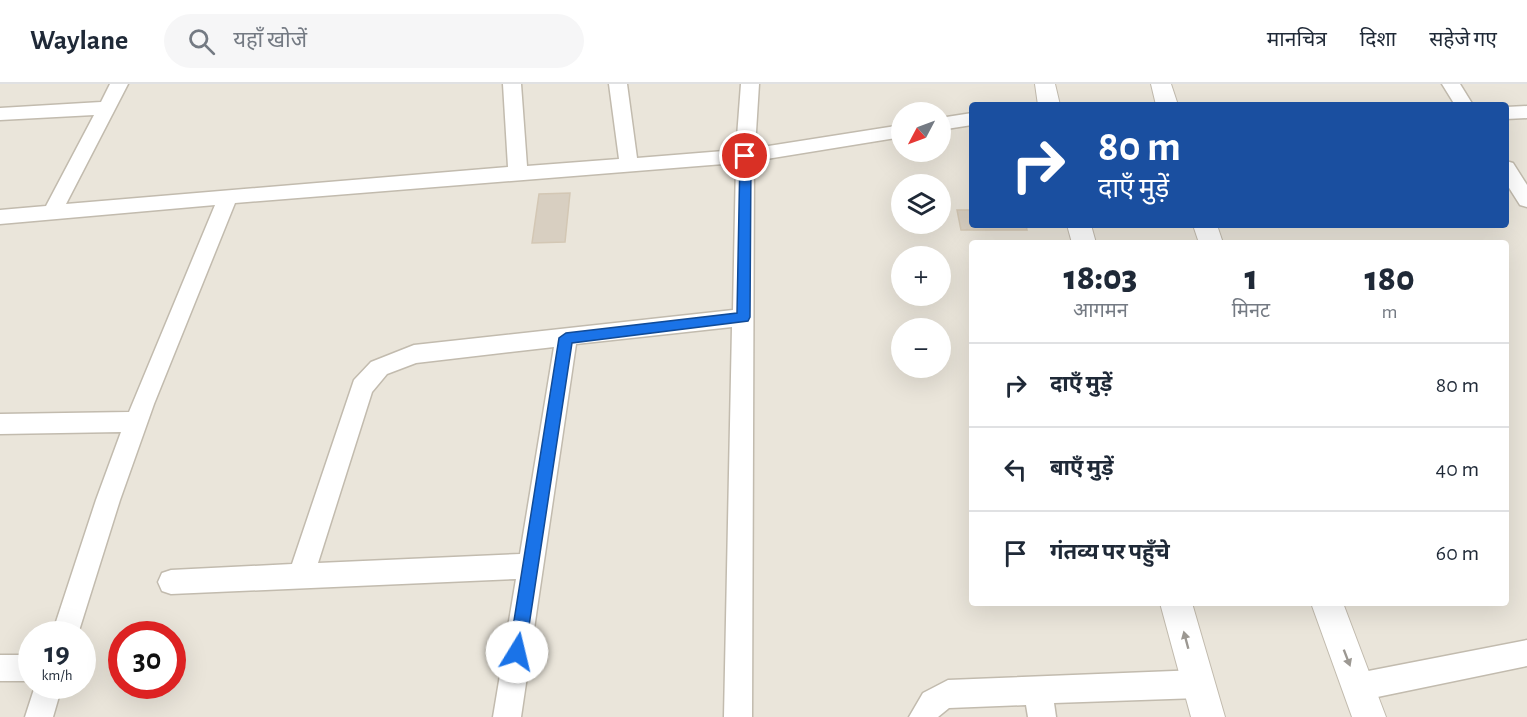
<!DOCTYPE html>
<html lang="hi">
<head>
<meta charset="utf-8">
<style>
  body { margin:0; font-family:"Alegreya Sans","Noto Sans Devanagari",sans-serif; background:#f6f6f7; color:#1f2937; height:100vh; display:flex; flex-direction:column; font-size:22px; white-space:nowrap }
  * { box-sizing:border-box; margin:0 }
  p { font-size:20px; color:#747a83 }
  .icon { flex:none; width:33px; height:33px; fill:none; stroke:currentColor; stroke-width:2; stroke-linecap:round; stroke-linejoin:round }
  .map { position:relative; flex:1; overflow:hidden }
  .side { position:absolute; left:969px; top:156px; width:540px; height:366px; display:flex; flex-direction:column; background:#fff; border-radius:6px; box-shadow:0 6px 24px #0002 }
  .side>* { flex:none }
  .top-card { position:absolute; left:969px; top:18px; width:540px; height:126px; border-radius:6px; box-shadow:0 6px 24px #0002; background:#1a4fa0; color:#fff; overflow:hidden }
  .needle { width:39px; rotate:229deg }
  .buttons { position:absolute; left:891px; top:18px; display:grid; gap:12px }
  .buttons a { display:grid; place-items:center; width:60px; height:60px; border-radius:50%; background:#fff; box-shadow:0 6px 24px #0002; font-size:30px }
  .speed { position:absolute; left:18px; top:537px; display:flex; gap:12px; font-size:30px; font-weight:700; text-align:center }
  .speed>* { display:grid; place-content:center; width:78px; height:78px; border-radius:50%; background:#fff; box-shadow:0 6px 24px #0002; line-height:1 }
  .speed small { font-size:15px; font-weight:400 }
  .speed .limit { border:9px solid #d22; background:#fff; color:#111 }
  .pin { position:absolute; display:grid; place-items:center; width:51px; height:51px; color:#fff; margin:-26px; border:3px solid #fff; border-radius:50%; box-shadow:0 2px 6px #0007 }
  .me { position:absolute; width:66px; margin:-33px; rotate:9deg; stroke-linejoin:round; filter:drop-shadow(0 0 4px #0008) }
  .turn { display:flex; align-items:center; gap:21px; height:126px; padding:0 30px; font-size:27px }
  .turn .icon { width:78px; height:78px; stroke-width:2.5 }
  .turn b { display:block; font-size:42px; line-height:51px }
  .eta { display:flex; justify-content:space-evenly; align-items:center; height:102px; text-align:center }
  .eta b { font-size:36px; font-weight:800; line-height:42px }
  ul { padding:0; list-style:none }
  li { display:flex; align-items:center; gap:18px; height:84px; padding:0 30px; border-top:2px solid #e0e1e3 }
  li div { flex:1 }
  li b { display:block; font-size:22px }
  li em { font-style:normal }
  header { display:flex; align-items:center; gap:36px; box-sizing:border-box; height:84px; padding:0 30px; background:#fff; border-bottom:2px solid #e0e1e3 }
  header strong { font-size:28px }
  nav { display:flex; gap:33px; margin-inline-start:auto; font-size:21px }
  .search { width:420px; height:54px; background:#f6f6f7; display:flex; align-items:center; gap:15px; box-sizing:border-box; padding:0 21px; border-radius:33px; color:#747a83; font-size:22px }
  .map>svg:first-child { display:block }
</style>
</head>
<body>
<header>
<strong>Waylane</strong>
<div class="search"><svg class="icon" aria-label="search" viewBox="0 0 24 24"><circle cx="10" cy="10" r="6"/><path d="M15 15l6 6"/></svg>यहाँ खोजें</div>
<nav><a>मानचित्र</a><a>दिशा</a><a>सहेजे गए</a></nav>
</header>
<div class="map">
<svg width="1527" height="633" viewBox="0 0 1527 633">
  <rect width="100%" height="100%" fill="#f6f3ec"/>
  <path fill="#eae5da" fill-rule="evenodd" d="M0,0H1527V633H0ZM972,21H1506V141H972ZM902,28H940V68H902ZM902,100H940V140H902ZM972,159H1506V519H972ZM902,172H940V212H902ZM902,244H940V284H902ZM32,550H82V602H32ZM122,550H172V602H122Z"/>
  <path fill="#d8cfc1" stroke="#d3c7b4" stroke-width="1.5" d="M570,109L565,158L532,159L539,110Z
    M957,126H972V141H1026L1027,146H961Z"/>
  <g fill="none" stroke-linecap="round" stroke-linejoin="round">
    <defs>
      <path id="minor" d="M110,0H128L66,120L508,83L503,0H521L527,82L619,75L609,0H627L637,74L736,66L741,0H759L755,64L902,41V53L754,77L752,633H724L732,243L576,260L521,633H493L516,495L171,510L162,507L158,498L162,489L171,486L292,480L354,296L371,278L414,261L733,226L736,79L235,119L154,320L120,416L78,550H52L96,416L121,348L0,350V330L129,328L215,121L0,140V126L46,122L94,31L0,36V24L101,18ZM554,263L520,470L318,479L372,308L387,290L416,279Z
        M1442,0H1460L1473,21H1455Z
        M1527,22V34L1506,35V23Z
        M972,29V41L940,46V34Z
        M1506,77L1513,79L1527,101V123L1520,121L1506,99Z
        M1527,556V582L1358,617L1348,613L1344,603L1348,593L1358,589Z
        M0,571H32V597H0Z
        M1199,586L1209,590L1213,600L1209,610L1199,614L1054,619L1056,633H1028L1026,621L949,624L938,633H909L923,609L948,596Z
        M35,602H62L53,633H25Z"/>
      <path id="tertiary" d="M1035,0H1055L1060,21H1038Z
        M1151,0H1171L1178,21H1156Z
        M1067,141H1091L1096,159H1072Z
        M1193,141H1217L1223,159H1199Z
        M1160,519H1192L1225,633H1191Z
        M1311,519H1343L1386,633H1352Z"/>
    </defs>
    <use href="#minor" stroke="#c2bbae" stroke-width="3"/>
    <use href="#tertiary" stroke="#c2bbae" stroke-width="2"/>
    <use href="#minor" fill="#fff" fill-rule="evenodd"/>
    <use href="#tertiary" fill="#fff" fill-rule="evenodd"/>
  </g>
  <defs><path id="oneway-solid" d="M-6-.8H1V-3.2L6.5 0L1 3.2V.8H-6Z" transform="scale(1.5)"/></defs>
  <g fill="#9c9892">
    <use href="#oneway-solid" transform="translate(1186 556) rotate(-105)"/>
    <use href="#oneway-solid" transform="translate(1347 574) rotate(69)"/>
  </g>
  <path fill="#1a73e8" stroke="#114b97" stroke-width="1.5" d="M745,68L751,72L750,233L748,237L572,259L525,568L523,574L517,576L511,574L509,568L559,254L566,249L737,229L740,72Z"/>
</svg>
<div class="buttons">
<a><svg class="needle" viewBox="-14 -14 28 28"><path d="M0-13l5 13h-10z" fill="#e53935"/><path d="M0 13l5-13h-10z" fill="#747a83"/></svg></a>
<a><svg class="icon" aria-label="layers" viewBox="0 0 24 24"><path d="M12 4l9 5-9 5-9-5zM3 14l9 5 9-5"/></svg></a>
<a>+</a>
<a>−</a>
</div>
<div class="speed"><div>19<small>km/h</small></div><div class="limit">30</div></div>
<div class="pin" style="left:745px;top:72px;background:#d93025"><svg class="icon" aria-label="arrive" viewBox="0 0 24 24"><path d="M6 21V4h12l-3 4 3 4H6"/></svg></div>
<svg class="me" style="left:517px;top:568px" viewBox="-20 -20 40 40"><circle r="19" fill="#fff"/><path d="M0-13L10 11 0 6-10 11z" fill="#1a73e8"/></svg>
<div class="top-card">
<div class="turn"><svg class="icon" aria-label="right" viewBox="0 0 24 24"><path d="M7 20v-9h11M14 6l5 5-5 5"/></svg><div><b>80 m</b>दाएँ मुड़ें</div></div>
</div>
<section class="side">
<div class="eta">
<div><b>18:03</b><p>आगमन</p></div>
<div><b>1</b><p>मिनट</p></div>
<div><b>180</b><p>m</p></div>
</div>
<ul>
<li><svg class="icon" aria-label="right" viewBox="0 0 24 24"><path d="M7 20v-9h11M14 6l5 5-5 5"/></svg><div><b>दाएँ मुड़ें</b></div><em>80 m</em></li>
<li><svg class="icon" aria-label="left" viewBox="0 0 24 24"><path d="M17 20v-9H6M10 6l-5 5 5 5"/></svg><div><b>बाएँ मुड़ें</b></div><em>40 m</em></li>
<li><svg class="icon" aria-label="arrive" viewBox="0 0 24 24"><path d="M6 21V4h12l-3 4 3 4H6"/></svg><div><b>गंतव्य पर पहुँचे</b></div><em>60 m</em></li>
</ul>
</section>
</div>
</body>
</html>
